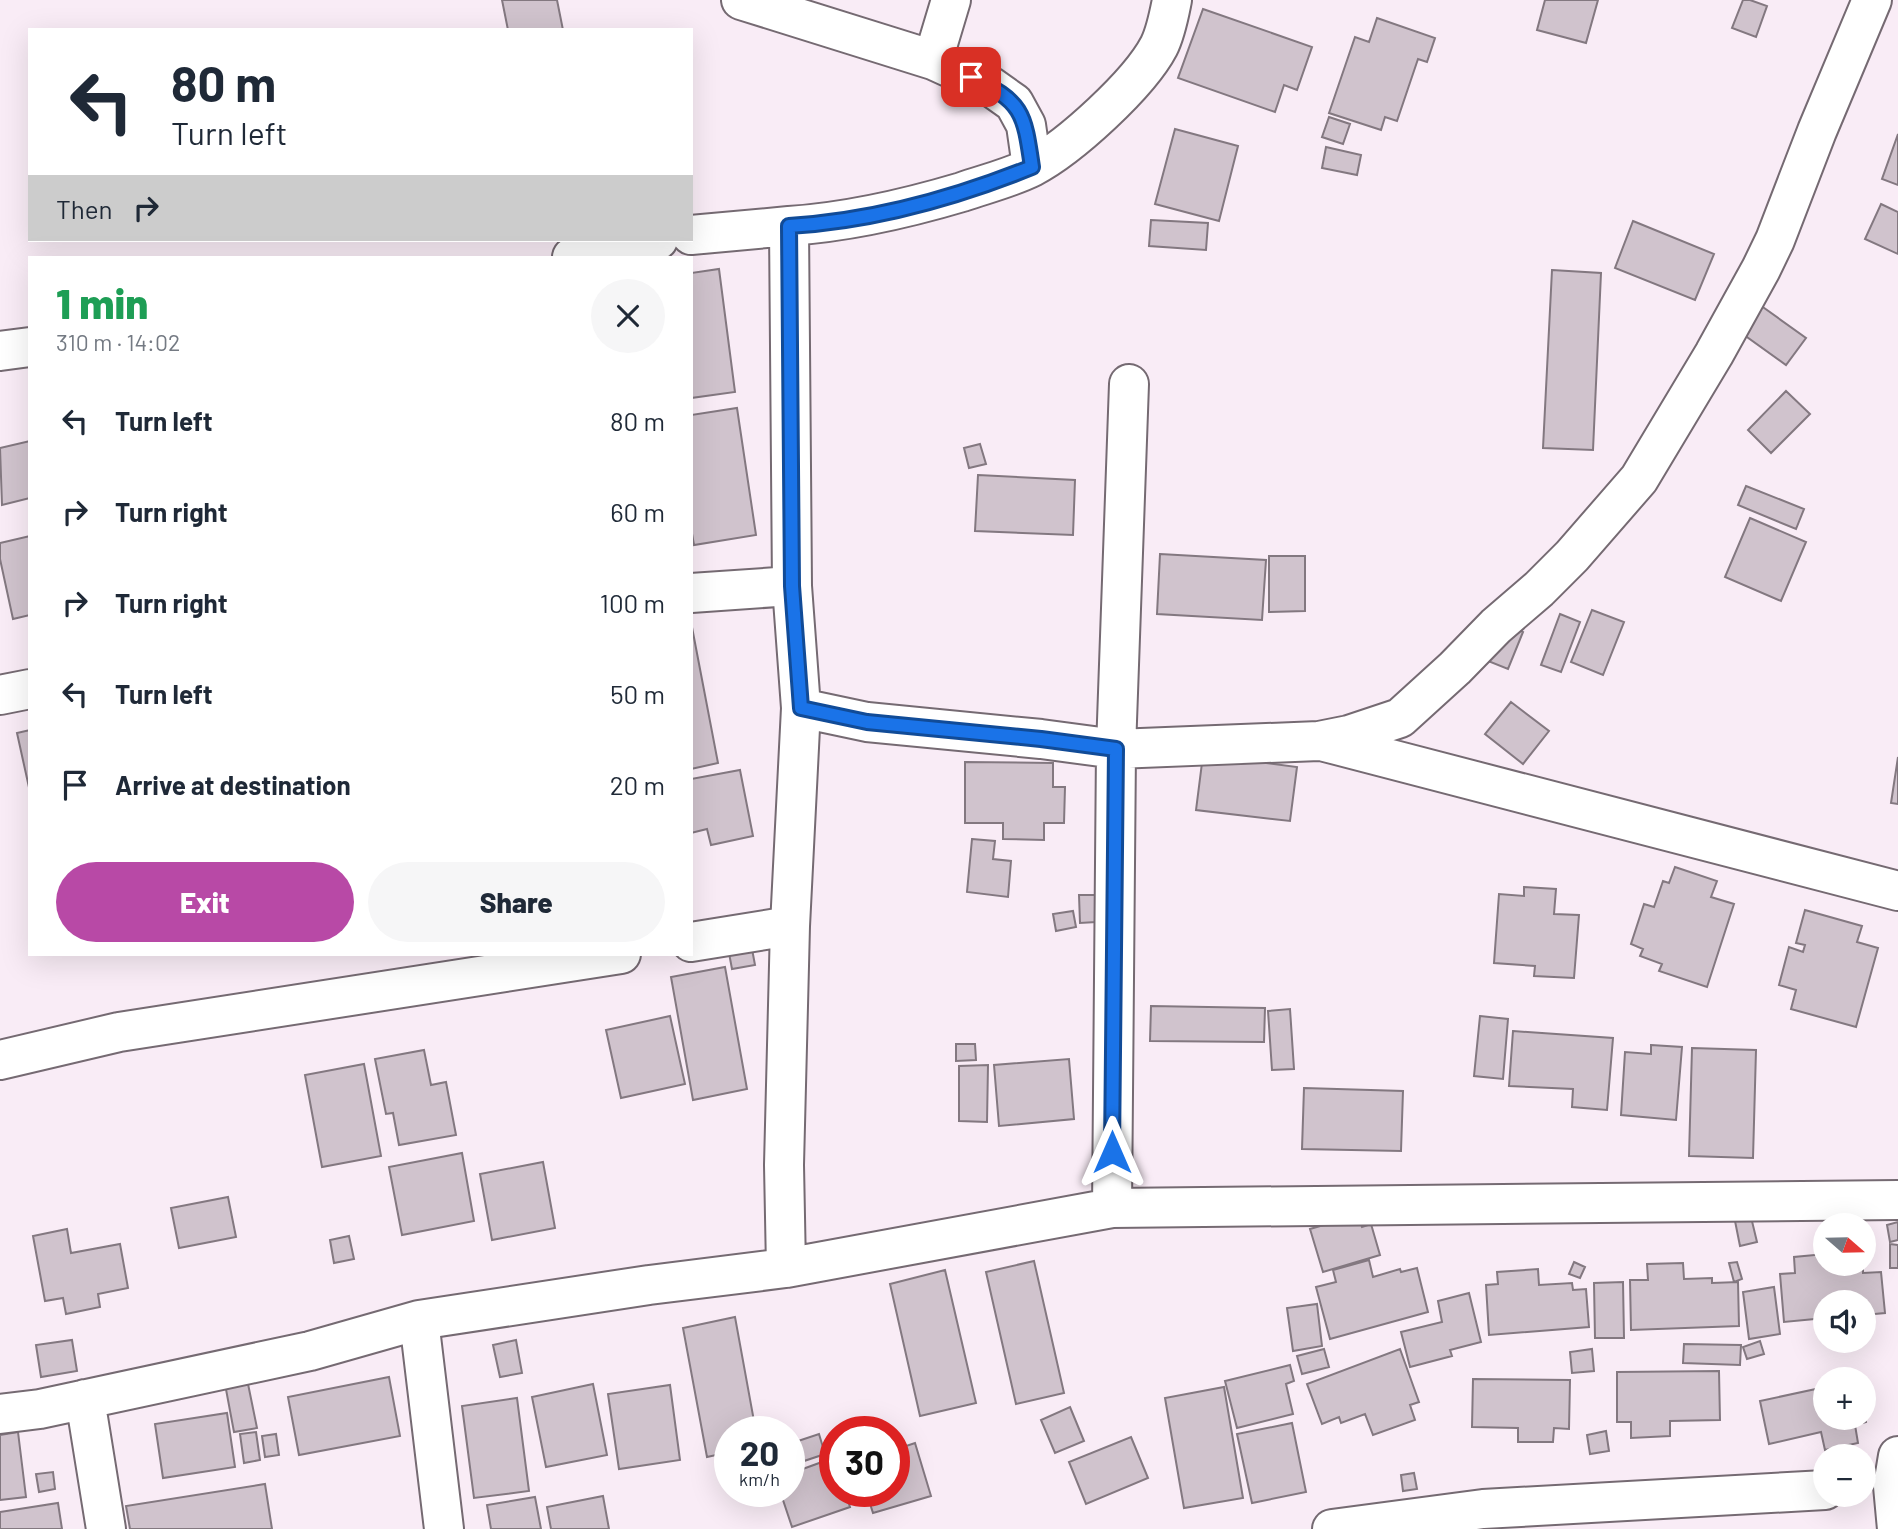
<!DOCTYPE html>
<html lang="en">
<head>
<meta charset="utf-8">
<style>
  body { margin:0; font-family:Barlow,sans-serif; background:#f6f6f7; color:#1f2937; height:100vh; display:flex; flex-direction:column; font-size:26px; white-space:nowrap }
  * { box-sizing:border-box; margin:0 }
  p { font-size:23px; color:#747a83 }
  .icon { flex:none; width:38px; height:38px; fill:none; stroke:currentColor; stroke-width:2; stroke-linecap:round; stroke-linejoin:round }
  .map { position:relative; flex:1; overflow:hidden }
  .side { position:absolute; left:28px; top:256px; width:665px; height:700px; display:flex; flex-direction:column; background:#fff; border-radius:0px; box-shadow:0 7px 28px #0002 }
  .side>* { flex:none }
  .guide { position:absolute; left:28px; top:28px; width:665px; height:214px; border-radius:0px; box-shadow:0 7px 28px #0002; background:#fff; color:#1f2937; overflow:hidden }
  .needle { width:46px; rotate:110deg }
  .fabs { position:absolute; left:1813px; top:1213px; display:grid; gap:14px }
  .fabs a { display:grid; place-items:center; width:63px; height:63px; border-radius:50%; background:#fff; box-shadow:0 7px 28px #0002; font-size:35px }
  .speed { position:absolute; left:714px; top:1416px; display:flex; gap:14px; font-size:35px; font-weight:700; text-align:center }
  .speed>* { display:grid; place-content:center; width:91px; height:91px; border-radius:50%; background:#fff; box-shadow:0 7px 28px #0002; line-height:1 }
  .speed small { font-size:18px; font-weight:400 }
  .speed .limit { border:10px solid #d22; background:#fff; color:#111 }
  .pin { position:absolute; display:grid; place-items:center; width:60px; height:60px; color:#fff; margin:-30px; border-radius:14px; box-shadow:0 4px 10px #0006 }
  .me { position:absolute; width:77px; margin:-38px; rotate:0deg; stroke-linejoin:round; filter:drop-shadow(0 0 5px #0008) }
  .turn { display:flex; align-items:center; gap:24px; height:147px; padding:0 28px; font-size:32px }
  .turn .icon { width:91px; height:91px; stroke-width:2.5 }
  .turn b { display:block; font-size:49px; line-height:60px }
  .then { display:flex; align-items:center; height:66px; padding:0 28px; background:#0003; gap:14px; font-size:26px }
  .round { display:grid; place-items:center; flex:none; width:74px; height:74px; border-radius:37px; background:#f6f6f7 }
  .overview { display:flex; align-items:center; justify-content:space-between; height:119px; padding:0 28px }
  h1 { font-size:42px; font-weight:800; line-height:52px; color:#1e9e55 }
  .primary-button { display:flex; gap:14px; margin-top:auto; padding:14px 28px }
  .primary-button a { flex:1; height:80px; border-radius:42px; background:#b849a6; color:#fff; font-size:28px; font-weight:800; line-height:80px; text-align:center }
  .primary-button a+a { background:#f6f6f7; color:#1f2937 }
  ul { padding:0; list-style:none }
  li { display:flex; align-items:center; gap:21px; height:91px; padding:0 28px }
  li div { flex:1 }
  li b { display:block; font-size:26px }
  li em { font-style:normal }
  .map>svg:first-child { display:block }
</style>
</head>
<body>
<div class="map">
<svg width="1898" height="1529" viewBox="0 0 1898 1529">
  <rect width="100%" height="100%" fill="#f9ecf6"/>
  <path fill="#d0c3cd" stroke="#837880" stroke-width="2" d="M502,0H557L563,30H508Z
    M1545,0H1598L1586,43L1537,30Z
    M1743,0H1750L1767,6L1756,37L1732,28Z
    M1203,9L1312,47L1297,90L1284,85L1275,112L1178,78Z
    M1377,18L1435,38L1427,62L1418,59L1397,121L1385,117L1381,130L1329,113L1355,37L1369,42Z
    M1329,117L1350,124L1343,144L1322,137Z
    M1175,129L1238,146L1219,221L1155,204Z
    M1898,134V185L1882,179Z
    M1326,147L1361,155L1357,175L1322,168Z
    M1881,204L1898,212V254L1865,239Z
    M1151,220L1208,223L1206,250L1149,246Z
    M1633,221L1714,254L1695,300L1615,268Z
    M719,269L735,392L691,398V273Z
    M1552,270L1601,273L1593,450L1543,448Z
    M1760,305L1806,338L1786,365L1740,332Z
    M1786,391L1810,414L1771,453L1748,430Z
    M737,408L756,535L694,545L691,528V415Z
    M30,441V498L2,505L0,448Z
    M980,444L986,464L969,468L964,448Z
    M978,475L1075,480L1073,535L975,531Z
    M1746,486L1804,509L1796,529L1738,505Z
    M1750,518L1806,542L1781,601L1725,577Z
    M30,536V615L13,619L0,559V543Z
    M1160,554L1266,560L1262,620L1157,614Z
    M1269,556H1305V611L1269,612Z
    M1592,610L1624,622L1603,675L1571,662Z
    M1560,614L1580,622L1561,672L1541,665Z
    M691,622L718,763L691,769Z
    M1503,624L1523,632L1508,669L1488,661Z
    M1511,702L1549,731L1523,764L1485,734Z
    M30,730V792L17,733Z
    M1203,755L1297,767L1290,821L1196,810Z
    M1898,757V804L1891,803Z
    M965,762L1053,763V787H1065L1064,823H1044V840L1003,839V823H965Z
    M740,770L753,836L711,845L707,829L691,833V779Z
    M972,839L995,841L993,859L1011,861L1008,897L967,892Z
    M1675,867L1717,881L1711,897L1734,904L1707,987L1659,971L1662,964L1640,956L1643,949L1631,944L1644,904L1654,907L1663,881L1669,883Z
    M1524,887L1556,889L1554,914L1579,915L1574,978L1534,976L1535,966L1494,963L1499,894L1524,896Z
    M1079,895H1095L1096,922L1080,923Z
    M1805,910L1862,926L1857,942L1878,948L1856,1027L1791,1009L1796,990L1779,985L1789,947L1803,952L1805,945L1796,943Z
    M1073,911L1076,927L1056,931L1053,914Z
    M752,949L755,965L732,969L729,953Z
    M725,967L747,1089L693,1100L671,977Z
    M1151,1006L1265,1008L1264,1042L1150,1041Z
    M1290,1009L1294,1069L1272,1070L1268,1011Z
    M670,1016L685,1084L621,1098L606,1030Z
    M1480,1016L1508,1019L1503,1079L1474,1076Z
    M1513,1031L1613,1038L1607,1110L1572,1107L1573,1089L1509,1086Z
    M956,1044H975L976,1060L956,1061Z
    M1651,1045L1682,1047L1676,1120L1621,1115L1625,1052L1651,1054Z
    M1692,1048L1756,1050L1753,1158L1689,1156Z
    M424,1050L431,1085L446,1082L456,1135L399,1145L393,1113L386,1114L375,1059Z
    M1069,1059L1074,1119L999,1126L994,1065Z
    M364,1064L381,1156L322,1167L305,1075Z
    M988,1065L987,1122L959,1121V1066Z
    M1304,1088L1403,1091L1401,1151L1302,1149Z
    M462,1153L474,1221L402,1235L389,1167Z
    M543,1162L555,1228L492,1240L480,1174Z
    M228,1197L236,1237L179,1248L171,1208Z
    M1358,1215L1362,1227L1371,1224L1380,1255L1323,1272L1310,1229Z
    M1751,1217L1757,1242L1740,1246L1735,1221Z
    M1898,1222V1240L1890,1242L1887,1225Z
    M67,1229L71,1253L120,1244L128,1288L98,1294L100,1307L66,1314L63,1298L45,1301L33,1236Z
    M349,1236L354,1259L334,1263L330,1240Z
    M1890,1244L1898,1245V1268H1890Z
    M1825,1254V1264H1832L1833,1270L1863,1267V1273L1881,1272L1885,1313L1864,1315V1302H1825V1318L1784,1322L1780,1274L1795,1273L1794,1257Z
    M1369,1260L1373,1277L1400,1269L1401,1272L1417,1268L1428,1312L1330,1339L1316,1287L1336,1282L1333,1270Z
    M1034,1261L1064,1393L1016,1404L986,1272Z
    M1574,1262L1585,1267L1580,1278L1569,1274Z
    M1737,1262L1742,1279L1734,1282L1729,1263Z
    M1683,1263L1684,1279L1712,1278V1283L1738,1282L1739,1326L1631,1330L1630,1280H1648L1647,1264Z
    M1538,1269L1539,1285L1572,1283L1573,1290L1586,1289L1589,1327L1489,1335L1486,1285L1498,1284L1497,1272Z
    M945,1270L976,1403L920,1416L890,1284Z
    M1623,1282L1624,1338H1595L1594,1283Z
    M1774,1287L1780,1334L1749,1339L1743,1292Z
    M1469,1293L1481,1342L1450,1350L1452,1356L1410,1367L1401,1332L1442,1322L1438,1301Z
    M1317,1304L1322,1346L1293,1351L1287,1308Z
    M735,1317L756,1432H730V1452L707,1457L683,1328Z
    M72,1340L77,1371L41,1377L36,1345Z
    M516,1340L522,1373L500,1377L493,1345Z
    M1760,1341L1764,1354L1747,1359L1743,1347Z
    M1684,1344L1741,1345L1740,1365L1683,1363Z
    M1324,1349L1329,1367L1302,1374L1297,1356Z
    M1400,1349L1419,1402L1410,1405L1415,1420L1373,1435L1365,1414L1341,1423L1339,1417L1322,1424L1307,1384Z
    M1592,1349L1594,1371L1572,1373L1570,1352Z
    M1290,1365L1294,1381L1286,1384L1293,1414L1237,1428L1225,1381Z
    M1719,1371L1720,1420L1670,1421V1436L1631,1438V1422H1617V1372Z
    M389,1377L400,1436L299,1455L288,1397Z
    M247,1379L257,1428L234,1432L225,1384Z
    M1473,1379L1570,1380L1569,1429L1554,1428L1553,1442H1518V1428L1472,1427Z
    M593,1384L607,1455L546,1467L532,1397Z
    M670,1385L680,1460L619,1469L608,1394Z
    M1224,1387L1243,1498L1184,1508L1165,1398Z
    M1825,1387V1418H1864V1410L1866,1422L1855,1425L1858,1443L1825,1450L1821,1432L1769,1444L1760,1401Z
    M517,1398L529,1491L474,1498L462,1406Z
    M1070,1407L1084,1441L1055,1453L1041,1420Z
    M227,1413L235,1467L163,1478L155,1424Z
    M1292,1423L1306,1492L1252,1503L1237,1434Z
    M1606,1431L1609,1451L1590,1454L1587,1435Z
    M18,1432L26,1497L0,1500V1435Z
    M256,1432L260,1460L244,1463L240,1434Z
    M276,1434L279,1455L265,1457L262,1436Z
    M819,1434L825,1454L789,1466V1444Z
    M1131,1437L1148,1478L1086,1504L1069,1462Z
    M915,1443L931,1496L873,1513L866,1491H894V1450Z
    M833,1458L835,1491H845L850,1507L792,1527L780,1491H789V1474Z
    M53,1472L55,1489L39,1492L36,1474Z
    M1414,1473L1417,1489L1403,1491L1401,1475Z
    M265,1484L272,1529H130L126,1506Z
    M603,1496L609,1529H551L547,1507Z
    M535,1497L541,1529H491L487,1505Z
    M58,1503L62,1529H0V1512Z"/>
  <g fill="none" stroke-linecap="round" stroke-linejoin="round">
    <defs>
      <path id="minor" d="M741,0L933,60L990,86L1014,103L1026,125L1032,167
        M933,60L951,0
        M789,226C849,222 905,209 962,192C985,184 1010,178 1032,167C1070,147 1139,84 1159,46C1166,32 1169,15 1172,0
        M691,235L789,226L792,586L801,708L790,926L784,1165L786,1268
        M572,257L658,240
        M0,351L30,347
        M691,593L792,586
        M0,695L30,689
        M801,708L867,722L1041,739L1116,749L1129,384
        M1325,742L1898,891
        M691,942L790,926
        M0,1060L119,1032L621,954
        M1112,1208L1116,749L1319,741L1349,735L1400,718L1455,668L1496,626L1539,589L1572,556L1639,479L1714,354L1761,269L1775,240L1817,131L1872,0
        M419,1320L444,1529
        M85,1399L106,1529
        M0,1414L40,1409L310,1351L419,1320L649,1285L786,1268L1112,1208L1898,1200
        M1332,1529L1483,1509L1825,1490
        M1897,1529L1893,1486L1898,1456"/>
    </defs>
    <use href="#minor" stroke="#756a72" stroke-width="42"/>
    <use href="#minor" stroke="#fff" stroke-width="38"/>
  </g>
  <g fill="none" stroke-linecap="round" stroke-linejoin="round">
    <defs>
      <path id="route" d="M971,77C1023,102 1024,112 1032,167C955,198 873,221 789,226L792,586L801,708L867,722L1041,739L1116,749L1112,1152"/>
    </defs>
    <use href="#route" stroke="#114b97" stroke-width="18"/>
    <use href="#route" stroke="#1a73e8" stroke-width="12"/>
  </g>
</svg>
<div class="fabs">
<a><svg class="needle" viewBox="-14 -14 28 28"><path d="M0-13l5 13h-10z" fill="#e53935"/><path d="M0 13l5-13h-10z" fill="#747a83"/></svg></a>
<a><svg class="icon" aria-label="sound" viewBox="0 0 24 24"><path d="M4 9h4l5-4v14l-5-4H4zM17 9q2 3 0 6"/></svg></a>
<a>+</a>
<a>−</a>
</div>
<div class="speed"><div>20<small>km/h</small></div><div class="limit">30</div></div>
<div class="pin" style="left:971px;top:77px;background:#d93025"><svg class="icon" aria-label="arrive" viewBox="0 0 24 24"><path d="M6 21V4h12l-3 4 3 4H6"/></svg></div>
<svg class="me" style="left:1112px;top:1152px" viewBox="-20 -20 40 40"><path d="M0-17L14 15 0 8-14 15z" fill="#1a73e8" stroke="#fff" stroke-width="4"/></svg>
<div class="guide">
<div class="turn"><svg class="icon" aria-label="left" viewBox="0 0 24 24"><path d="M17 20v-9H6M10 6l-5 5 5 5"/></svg><div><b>80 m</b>Turn left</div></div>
<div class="then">Then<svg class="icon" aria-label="right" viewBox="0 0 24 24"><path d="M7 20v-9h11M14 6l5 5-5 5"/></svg></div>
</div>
<section class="side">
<div class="overview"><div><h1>1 min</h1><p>310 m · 14:02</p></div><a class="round"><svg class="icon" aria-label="close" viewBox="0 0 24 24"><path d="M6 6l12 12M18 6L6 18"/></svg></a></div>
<ul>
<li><svg class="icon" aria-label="left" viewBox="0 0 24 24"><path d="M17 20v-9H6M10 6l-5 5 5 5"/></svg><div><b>Turn left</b></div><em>80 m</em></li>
<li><svg class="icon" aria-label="right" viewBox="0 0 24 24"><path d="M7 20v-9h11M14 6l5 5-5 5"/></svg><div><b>Turn right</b></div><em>60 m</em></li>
<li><svg class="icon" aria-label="right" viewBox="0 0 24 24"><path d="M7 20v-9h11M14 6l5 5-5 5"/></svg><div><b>Turn right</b></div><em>100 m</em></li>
<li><svg class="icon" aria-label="left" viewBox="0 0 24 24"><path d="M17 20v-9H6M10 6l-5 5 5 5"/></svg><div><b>Turn left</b></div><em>50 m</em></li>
<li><svg class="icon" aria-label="arrive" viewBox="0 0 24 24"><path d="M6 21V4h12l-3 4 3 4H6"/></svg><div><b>Arrive at destination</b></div><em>20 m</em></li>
</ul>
<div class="primary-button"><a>Exit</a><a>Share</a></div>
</section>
</div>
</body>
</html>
